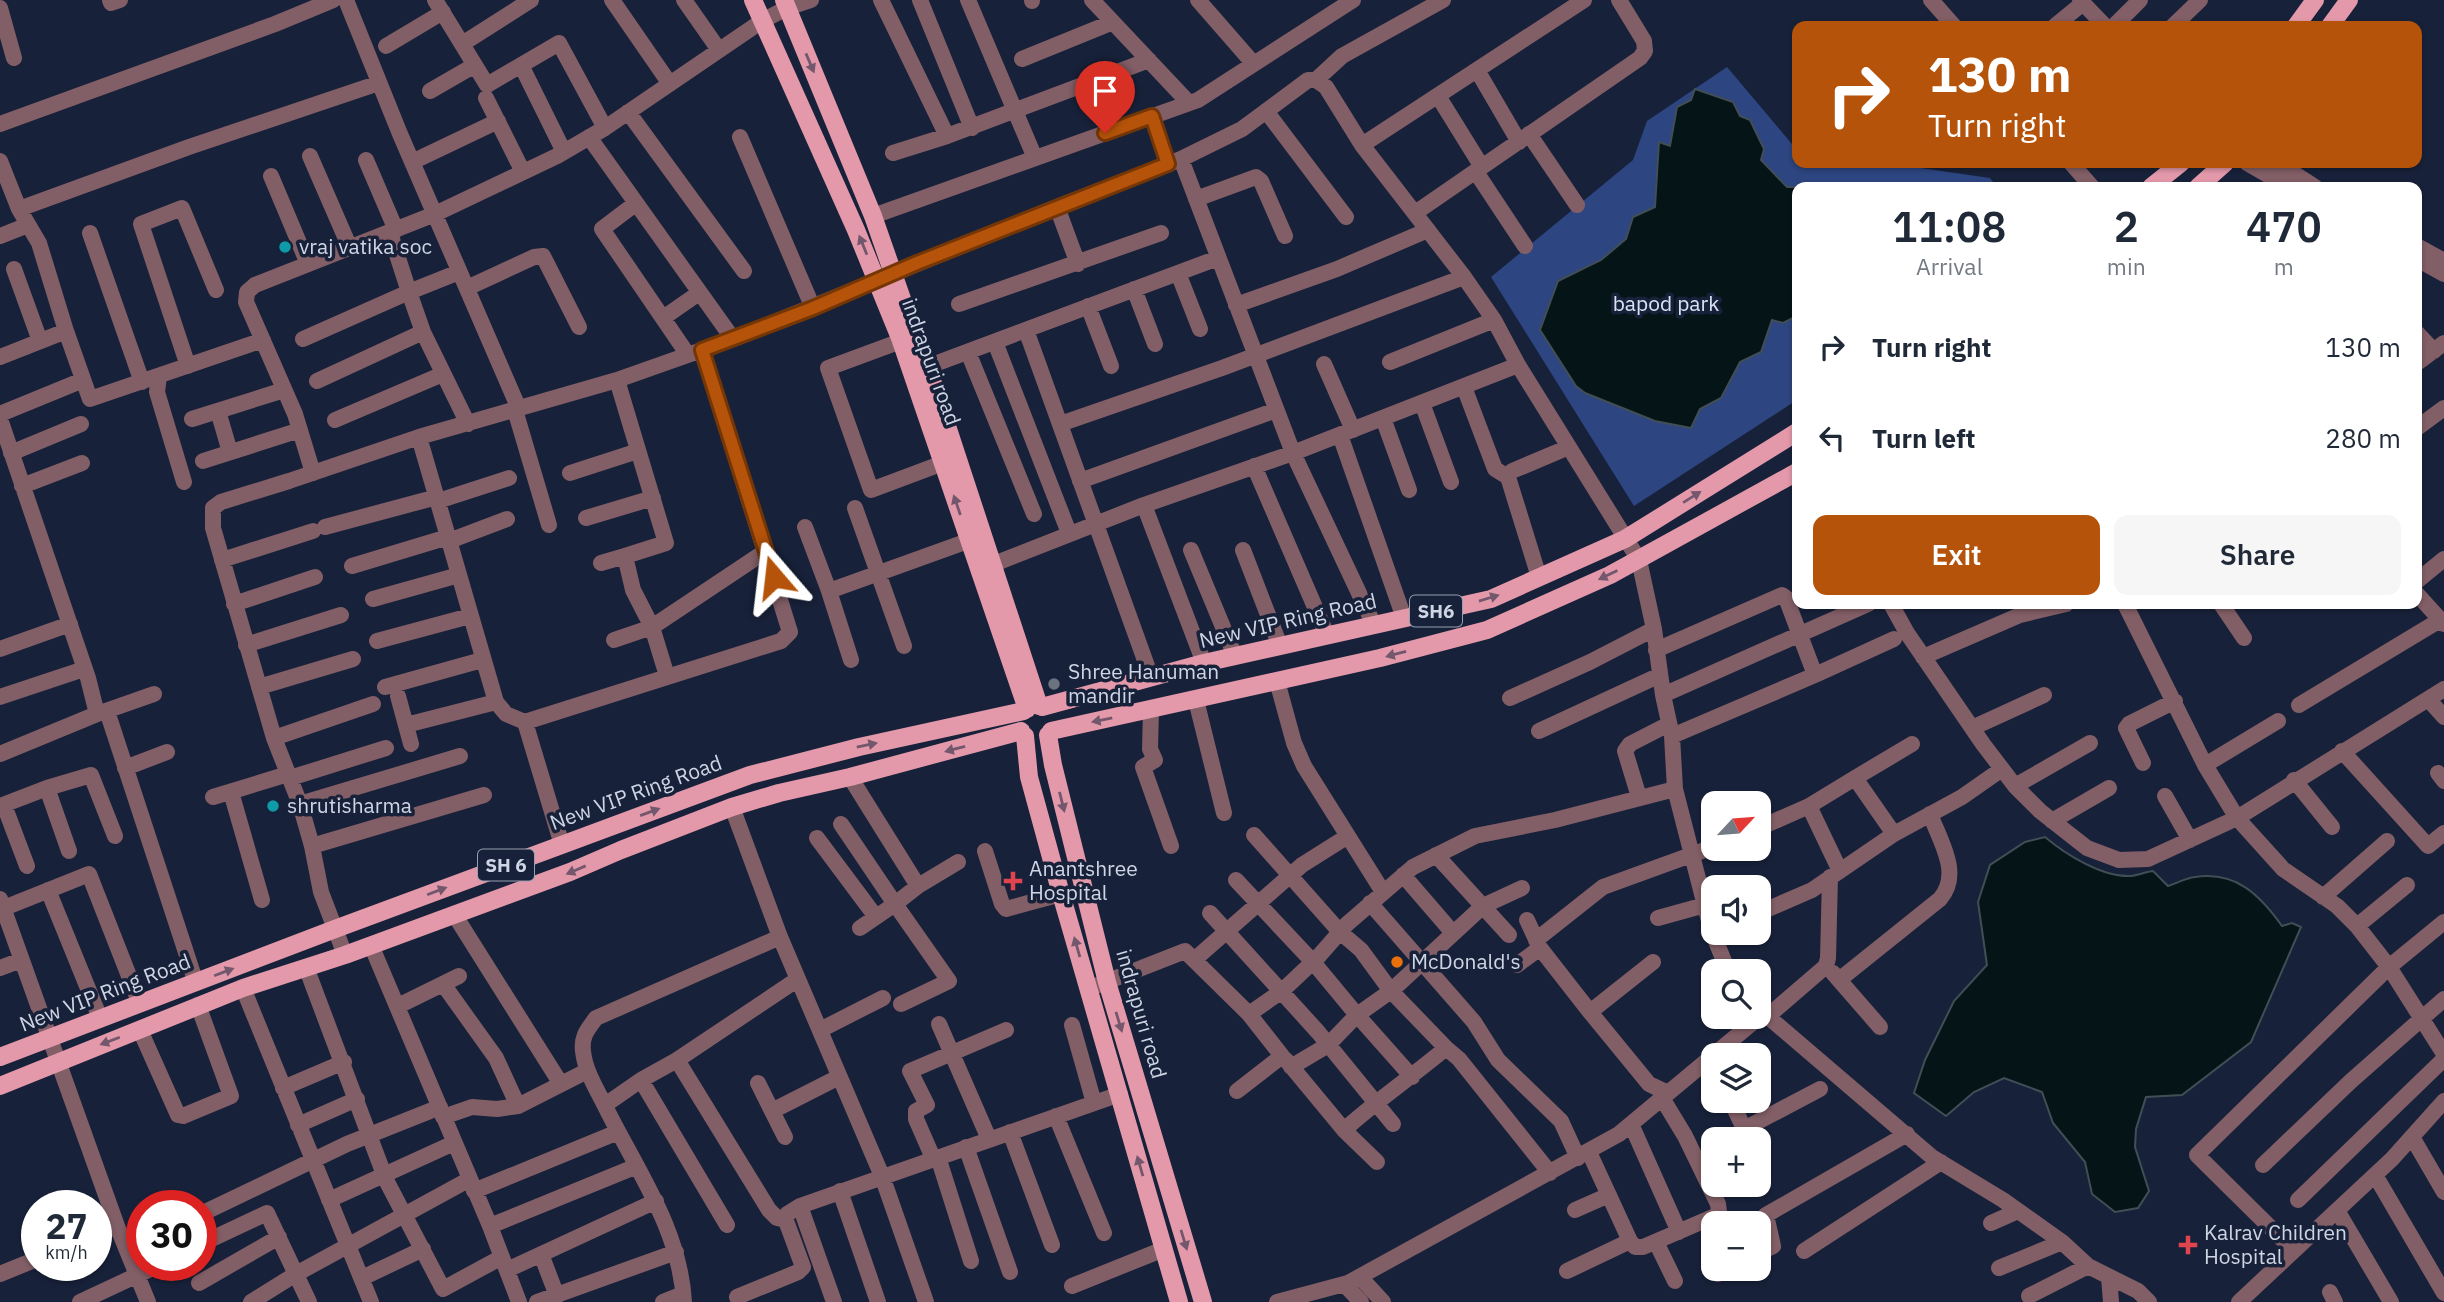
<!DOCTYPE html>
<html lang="en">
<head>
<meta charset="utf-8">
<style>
  body { margin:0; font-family:"IBM Plex Sans",sans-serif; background:#f6f6f7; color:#1f2937; height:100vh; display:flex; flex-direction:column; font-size:26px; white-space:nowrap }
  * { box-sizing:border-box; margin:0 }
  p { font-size:23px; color:#747a83 }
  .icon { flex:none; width:38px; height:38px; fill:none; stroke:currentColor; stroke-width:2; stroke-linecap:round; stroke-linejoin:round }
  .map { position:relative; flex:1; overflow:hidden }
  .side { position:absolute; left:1792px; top:182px; width:630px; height:427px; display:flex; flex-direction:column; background:#fff; border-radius:14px; box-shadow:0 2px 5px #0004 }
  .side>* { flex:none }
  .banner { position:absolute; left:1792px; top:21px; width:630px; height:147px; border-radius:14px; box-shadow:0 2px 5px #0004; background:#b45309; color:#fff; overflow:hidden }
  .needle { width:46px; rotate:64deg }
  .buttons { position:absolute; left:1701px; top:791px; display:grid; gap:14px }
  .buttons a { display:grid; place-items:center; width:70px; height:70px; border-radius:14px; background:#fff; box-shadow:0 2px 5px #0004; font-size:35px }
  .speed { position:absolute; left:21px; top:1190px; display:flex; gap:14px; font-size:35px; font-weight:700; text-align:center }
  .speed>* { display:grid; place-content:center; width:91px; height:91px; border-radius:50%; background:#fff; box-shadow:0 2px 5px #0004; line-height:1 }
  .speed small { font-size:18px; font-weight:400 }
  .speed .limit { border:10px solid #d22; background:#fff; color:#111 }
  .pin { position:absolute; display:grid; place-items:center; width:60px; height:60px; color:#fff; margin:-72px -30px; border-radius:50% 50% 50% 0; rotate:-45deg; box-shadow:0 0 7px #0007 }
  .pin .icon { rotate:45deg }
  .me { position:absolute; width:77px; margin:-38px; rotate:343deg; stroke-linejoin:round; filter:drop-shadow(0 0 5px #0008) }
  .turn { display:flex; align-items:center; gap:24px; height:147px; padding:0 21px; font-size:32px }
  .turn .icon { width:91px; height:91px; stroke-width:2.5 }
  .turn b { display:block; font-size:49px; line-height:60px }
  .eta { display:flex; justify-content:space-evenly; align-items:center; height:119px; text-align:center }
  .eta b { font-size:42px; font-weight:600; line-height:49px }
  .cta { display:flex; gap:14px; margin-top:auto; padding:14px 21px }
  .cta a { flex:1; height:80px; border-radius:14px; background:#b45309; color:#fff; font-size:28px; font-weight:600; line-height:80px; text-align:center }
  .cta a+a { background:#f6f6f7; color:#1f2937 }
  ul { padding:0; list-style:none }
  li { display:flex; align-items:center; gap:21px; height:91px; padding:0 21px }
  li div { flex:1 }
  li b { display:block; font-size:26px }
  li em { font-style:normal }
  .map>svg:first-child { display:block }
</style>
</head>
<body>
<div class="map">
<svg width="2444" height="1302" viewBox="0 0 2444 1302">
  <rect width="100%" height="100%" fill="#172139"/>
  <path fill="#2d4581" d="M1727,67L1797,150V163H1886L1990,178L1997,187H1797V400L1634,506L1491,277L1633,160L1647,121Z"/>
  <path fill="#051417" stroke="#414e55" stroke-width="2" d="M1695,89L1733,102L1740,116L1750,120L1764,149L1761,160L1787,187H1811H1797V316L1783,323L1772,320L1761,352L1740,362L1721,398L1700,409L1691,428L1655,421L1585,393L1576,386L1540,330L1558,281L1601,260L1626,239L1633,217L1655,207L1659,142L1670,146L1677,107L1691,100Z
    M2045,837C2065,854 2103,878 2131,876C2138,875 2146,872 2153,871L2168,886C2177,883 2186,878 2195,877C2236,871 2260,895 2282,926L2292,923L2301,927L2251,1042L2182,1095L2146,1097L2136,1129L2135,1147L2149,1191L2138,1208L2115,1212L2092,1194L2085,1162L2053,1123L2042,1092L2004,1078L1974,1092L1946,1116L1914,1093L1925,1060L1954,1001L1987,965L1978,902L1990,865L2025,842Z"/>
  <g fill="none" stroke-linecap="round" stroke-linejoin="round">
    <path stroke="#825e66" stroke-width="16" d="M110,0L111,3L120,0
      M346,0L400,134L519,409
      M435,0L487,85L559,43L605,128
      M612,0L670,84
      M684,0L719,50
      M881,0L947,136L1149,60
      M920,0L972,128
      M968,0L1035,158
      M1032,0V1
      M1092,0L1189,103
      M1198,0L1253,63
      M1931,0L1954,26
      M2080,0L2105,26
      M0,8L14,58
      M2055,26L2083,3
      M2114,26L2140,0
      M2173,26L2200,0
      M462,44L531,0
      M386,46L443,12
      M1022,59L1113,22
      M521,65L564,152
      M1477,70L1519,142
      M1316,80L1326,87L1362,145L1464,277L1494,320L1518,365L1639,560L1654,629L1663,695L1672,736L1675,789L1711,929L1728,971
      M430,91L475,65
      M1438,96L1482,167
      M486,98L523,172
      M1266,111L1346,217
      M628,112L744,271
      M1152,116L1168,164
      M0,124L275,24L333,0
      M1529,134L1577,205
      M589,137L733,339
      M740,137L813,308
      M1362,145L1584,0
      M893,153L947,136
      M310,156L350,248
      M1181,159L1293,453L1374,625
      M366,160L396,230
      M0,161L19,209L39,243L66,331L0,357
      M412,162L498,121
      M2071,163L2092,187
      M2247,163L2289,187
      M2278,163L2315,187
      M1476,172L1525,246
      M271,176L308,264
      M1196,199L1256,177L1261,181L1285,236
      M635,204L602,229L688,355
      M1057,207L1078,264
      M19,209L189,147L379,83
      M1415,213L1640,58L1645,51L1644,41L1619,0
      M873,216L1198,100L1353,0
      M90,233L142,382
      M0,236L28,225
      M2417,246L2444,261
      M2417,259L2444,274
      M14,269L40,341
      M459,272L409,292L423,332L468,424
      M1178,273L1200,329
      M467,288L534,257L543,256L579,327
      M1134,289L1155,344
      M959,304L1161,233
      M1236,305L1337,269L1428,230
      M1088,306L1111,366
      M663,318L699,293
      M1026,330L1151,677
      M66,331L90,399L263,340
      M2417,333L2434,351
      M303,339L409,292L390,233
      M901,341L828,368L871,490L943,463
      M995,342L1069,533
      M968,352L1034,514
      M1390,362L1494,320
      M2417,363L2444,343
      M1324,364L1353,430
      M188,366L141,224L182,208L216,290
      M916,371L1218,258
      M159,376L157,392L184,482
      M617,380L666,543L625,556L633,590L652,627L667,676
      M317,381L423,332
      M1464,387L1495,469L1508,477
      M1422,403L1451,482
      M515,410L549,525
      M218,411L230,452
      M0,414L83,380
      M1383,418L1409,490
      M0,419L88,678L97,714
      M192,419L284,390
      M335,420L443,374
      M1060,424L1222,368L1464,277
      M2417,428L2444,408
      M1340,435L1404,618
      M419,437L496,702L506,714L525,722
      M11,453L81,424
      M203,461L300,430
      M1254,466L1327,635
      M313,473L295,414L246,302L247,292L255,285L435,214L557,156L605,128L762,21L787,8L811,0
      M570,473L638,451
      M1080,481L1276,410
      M22,486L82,463
      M438,501L509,478
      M1144,505L1204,663
      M855,508L904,646
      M586,518L653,498
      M325,527L437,497
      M805,527L829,591L979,537
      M449,541L507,519
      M1191,550L1235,656
      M1243,550L1280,646
      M222,560L313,531
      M601,563L625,556
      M352,566L448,537
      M981,569L1144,505L1293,453L1518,365
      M1539,577L1508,477L1512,471L1569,447
      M2417,581L2444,559
      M829,591L851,660
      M2417,594L2444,624
      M373,599L459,575
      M234,604L315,577
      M1891,604L1907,633L1983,744L2015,786L2040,811L2087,848L2119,860L2148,859L2237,818L2444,689
      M2125,604L2205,765L2237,818L2283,869L2337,906L2357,926L2389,967L2444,1054
      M2221,604L2244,638
      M614,640L652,627L766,551
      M377,641L470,616
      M246,645L341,615
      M0,649L70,624
      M1656,650L1782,595L1786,598L1815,675L1672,736
      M1923,657L2020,615L2066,604
      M1815,675L1894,639
      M1277,681L1294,743L1304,766L1383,892
      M259,687L353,659
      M385,687L482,660
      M1663,695L1868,604
      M398,696L411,744
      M0,697L84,669
      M1510,698L1590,662L1654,629
      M2428,699L2444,717
      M1196,700L1224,813
      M2299,705L2440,620
      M1151,710L1150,749L1155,760L1143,767L1171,846
      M107,711L196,983
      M406,725L496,702
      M1972,728L2044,695
      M1539,731L1660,675
      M274,738L373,704
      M2342,751L2428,846L2444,833
      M0,754L97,714L154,694
      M2143,763L2126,728L2129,724L2175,701
      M2205,765L2278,721
      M125,768L167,752
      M2438,773L2444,781
      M850,777L918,886L895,904L949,981L901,1004
      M290,778L386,748
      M1855,778L1912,744
      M2294,780L2332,827
      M2015,786L2090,743
      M47,788L69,851
      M231,792L262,900
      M2165,796L2190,840
      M213,797L288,774
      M1639,797L1625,751L1630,744L1669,724
      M300,804L460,756
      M4,805L27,866
      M0,806L47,788L91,775L115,836
      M732,807L780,937L882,1176L926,1302
      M2052,821L2109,788
      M841,824L895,904L860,928
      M1759,828L1809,806
      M1254,835L1340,932L1361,950L1391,991L1483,906L1522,888
      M817,838L876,917
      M562,845L525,722L781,641L790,632L702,350
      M312,846L484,795
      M985,851L1002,904L1006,909L1061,894
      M1436,855L1509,935
      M1840,871L1809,806L1855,778L1894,834
      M1403,875L1453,933
      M1236,880L1313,962L1357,1015L1328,1045L1291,1067
      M918,886L958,862
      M48,890L100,1018
      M2323,897L2387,841
      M0,899L117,1226L148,1302
      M1370,903L1474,1022L1498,1060L1561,1121L1578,1158
      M4,908L89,874L140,1004
      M1210,913L1318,1032L1393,1124
      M1759,913L1812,890L1894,834L1962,797L2002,769
      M454,914L561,1084
      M1658,918L1705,905
      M1527,920L1540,948L1590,1012L1649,1084L1668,1093
      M2357,926L2407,885
      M1536,940L1603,887L1713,847
      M371,945L490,1226L519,1302
      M345,955L321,892L312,846L300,804L274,738L213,528V508L221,502L289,481L419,437L617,380L733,339L1057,207L1181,159L1242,129L1308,80H1316L1342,56L1443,0
      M1194,960L1302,865L1348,836
      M1517,965L1540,948
      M306,967L386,1180L443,1289L502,1257
      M0,968L21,960
      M1833,973L1880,1027
      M1839,980L1940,899C1962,874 1940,841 1930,814
      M443,984L496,1058L518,1106
      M243,988L371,1302
      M1088,989L1185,951L1249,1014
      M398,1006L459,976
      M1759,1009L1932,1157L2003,1200L2062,1242L2088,1266L2138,1291L2149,1302
      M1590,1012L1653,962
      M1768,1016L1826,966L1828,958L1830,877
      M939,1024L989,1139
      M1072,1025L1094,1103
      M140,1030L178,1115L183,1116L231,1096L198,1005
      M820,1030L883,998
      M1446,1048L1459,1059L1550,1173
      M677,1060L641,1080L727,1225
      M1286,1060L1344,1130L1377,1162
      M758,1083L785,1137
      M283,1088L344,1062
      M1237,1091L1282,1056L1249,1014L1282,991L1318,957L1347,924L1413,867L1475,836L1555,820L1675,789
      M1731,1101L1748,1137
      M605,1105L641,1080
      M772,1111L839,1077
      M1056,1116L1104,1233
      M443,1117L472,1107L497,1109L518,1106L587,1071
      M1631,1124L1679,1232
      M298,1125L357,1099
      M1744,1129L1820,1089
      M1344,1130C1377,1100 1413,1076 1446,1048L1391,991L1357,1015L1412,1077
      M1010,1132L1052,1245
      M2412,1137L2444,1192
      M966,1147L1010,1272
      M938,1157L971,1261
      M933,1158L916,1119V1111L927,1105L910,1071L1006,1030
      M2263,1165L2351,1081L2444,999
      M2375,1175L2444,1293
      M474,1191L618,1132
      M840,1191L878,1302
      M329,1200L454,1143
      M2298,1200L2444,1059
      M800,1206L834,1302
      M1575,1210L1609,1195
      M2338,1212L2391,1302
      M201,1214L347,1144L440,1107
      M786,1220L777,1218L769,1210L677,1060L798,979
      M1991,1223L2018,1211
      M490,1226L637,1166
      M96,1235L117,1226
      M1630,1241L1635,1247H1643L1715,1216L1719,1212L1718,1204L1685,1136L1662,1098
      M1656,1242L1675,1281
      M201,1244L267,1213L309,1302
      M2293,1250L2197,1155L2389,967L2444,922
      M1804,1251L1941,1162
      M1759,1253L1773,1246L1766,1215L1907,1134
      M541,1254L557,1296
      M1999,1268L2062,1242
      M507,1270L656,1201
      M1567,1271L1630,1241L1589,1152
      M0,1274L37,1259
      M1718,1274L1729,1269
      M1360,1277L1383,1302
      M2109,1277L2111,1302
      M362,1278L423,1249
      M199,1283L279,1237
      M1344,1284L1361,1302
      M1072,1286L1164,1249
      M2330,1292L2335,1302
      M2029,1296L2088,1266
      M737,1297L798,1272L803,1267L785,1218L787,1214L800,1206L1120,1094
      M80,1302L159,1265
      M251,1302L296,1274L470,1179
      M537,1302L676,1252
      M663,1302L683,1294
      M684,1302C680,1230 638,1172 607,1110C598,1091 585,1072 583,1051C581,1036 588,1029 596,1018L780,937
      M1277,1302L1348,1283L1619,1134L1764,1013
      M2239,1302L2392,1159L2444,1101"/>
    <path stroke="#e499aa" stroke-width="18" d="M753,0L856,230L900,338L1027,709
      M784,0L873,216L909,319L928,368L1039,706
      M2296,26L2315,0
      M2330,26L2349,0
      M2151,187L2181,163
      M2198,187L2225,163
      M1042,707L1204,663L1491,599L1625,539L1797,432
      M1051,731L1380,658L1487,630L1610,575L1797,472
      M1048,735L1053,765L1107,982L1203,1302
      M1025,736L1029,777L1061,894L1179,1302
      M0,1057L335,929L750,775L859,747L1024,711
      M0,1086L243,988L345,955L570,872L621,850L732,807L779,793L850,777L1021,731"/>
  </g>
  <defs><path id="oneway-solid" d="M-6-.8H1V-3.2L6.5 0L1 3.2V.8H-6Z" transform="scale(1.75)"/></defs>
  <g fill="#73576c">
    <use href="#oneway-solid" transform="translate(810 63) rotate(67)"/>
    <use href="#oneway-solid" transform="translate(863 245) rotate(-112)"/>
    <use href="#oneway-solid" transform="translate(1692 497) rotate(-32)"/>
    <use href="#oneway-solid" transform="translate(957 505) rotate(-109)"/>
    <use href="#oneway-solid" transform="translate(1608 575) rotate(154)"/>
    <use href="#oneway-solid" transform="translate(1489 598) rotate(-17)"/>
    <use href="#oneway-solid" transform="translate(1396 654) rotate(165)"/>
    <use href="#oneway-solid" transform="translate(1102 720) rotate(168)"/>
    <use href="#oneway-solid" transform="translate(867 745) rotate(-12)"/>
    <use href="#oneway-solid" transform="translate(955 749) rotate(165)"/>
    <use href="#oneway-solid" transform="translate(1062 802) rotate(76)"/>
    <use href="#oneway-solid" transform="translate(650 812) rotate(-20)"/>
    <use href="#oneway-solid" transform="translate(576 870) rotate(157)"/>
    <use href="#oneway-solid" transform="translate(437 891) rotate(-21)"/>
    <use href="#oneway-solid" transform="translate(1077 947) rotate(-106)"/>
    <use href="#oneway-solid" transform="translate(224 972) rotate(-21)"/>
    <use href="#oneway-solid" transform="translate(1119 1022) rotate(73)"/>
    <use href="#oneway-solid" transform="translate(110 1041) rotate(159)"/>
    <use href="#oneway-solid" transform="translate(1140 1166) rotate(-106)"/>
    <use href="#oneway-solid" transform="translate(1184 1240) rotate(73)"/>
  </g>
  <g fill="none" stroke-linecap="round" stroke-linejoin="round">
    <defs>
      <path id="route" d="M774,577L702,350L813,308L917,263L1168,164L1152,116L1105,133"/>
    </defs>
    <use href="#route" stroke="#753606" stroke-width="18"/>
    <use href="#route" stroke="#b45309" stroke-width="12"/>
  </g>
  <g fill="#0f9aa8" stroke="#172139" stroke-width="2.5">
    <circle cx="285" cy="247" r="7"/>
    <circle cx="273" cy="806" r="7"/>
  </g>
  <circle fill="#6b7280" stroke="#172139" stroke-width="2.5" cx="1054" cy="684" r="7"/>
  <g fill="#e0444e" stroke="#172139" stroke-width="2.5">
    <path d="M1009.5 870.5h7v7h7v7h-7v7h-7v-7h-7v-7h7z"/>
    <path d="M2184.5 1234.5h7v7h7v7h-7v7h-7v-7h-7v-7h7z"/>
  </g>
  <circle fill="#e8710a" stroke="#172139" stroke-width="2.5" cx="1397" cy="962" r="7"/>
  <g text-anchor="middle" stroke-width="7" stroke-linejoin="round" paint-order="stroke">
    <g fill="#172139" stroke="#979fb1" stroke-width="2">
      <rect x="1410" y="595.5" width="52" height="31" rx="5"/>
      <rect x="478" y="849.5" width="56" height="31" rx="5"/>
    </g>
    <g font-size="19" font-weight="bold" fill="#ced5e5">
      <text x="1436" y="618">SH6</text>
      <text x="506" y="872">SH 6</text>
    </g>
    <g font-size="21" fill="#ced5e5" stroke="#172139" text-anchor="start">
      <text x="299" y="254">vraj vatika soc</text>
      <text x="1068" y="679">Shree Hanuman<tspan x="1068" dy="24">mandir</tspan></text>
      <text x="287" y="813">shrutisharma</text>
      <text x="1029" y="876">Anantshree<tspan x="1029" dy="24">Hospital</tspan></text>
      <text x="1411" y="969">McDonald's</text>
      <text x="2204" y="1240">Kalrav Children<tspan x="2204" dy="24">Hospital</tspan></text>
    </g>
    <g font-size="21" fill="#dae3f6" stroke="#172139">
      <text x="1666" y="311">bapod park</text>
    </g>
    <g font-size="21" fill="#ced5e5" stroke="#172139">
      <text transform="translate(931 362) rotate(70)" y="7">indrapuri road</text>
      <text transform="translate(1288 621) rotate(-13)" y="7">New VIP Ring Road</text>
      <text transform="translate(636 793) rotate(-20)" y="7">New VIP Ring Road</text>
      <text transform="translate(105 993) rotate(-21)" y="7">New VIP Ring Road</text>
      <text transform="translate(1141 1014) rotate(74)" y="7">indrapuri road</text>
    </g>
  </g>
</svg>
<div class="buttons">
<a><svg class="needle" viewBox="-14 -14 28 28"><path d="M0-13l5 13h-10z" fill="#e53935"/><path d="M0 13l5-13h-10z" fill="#747a83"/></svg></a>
<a><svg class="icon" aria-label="sound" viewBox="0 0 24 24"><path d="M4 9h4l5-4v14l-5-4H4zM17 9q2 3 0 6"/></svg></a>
<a><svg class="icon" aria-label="search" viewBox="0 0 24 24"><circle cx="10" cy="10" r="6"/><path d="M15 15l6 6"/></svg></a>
<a><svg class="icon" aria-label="layers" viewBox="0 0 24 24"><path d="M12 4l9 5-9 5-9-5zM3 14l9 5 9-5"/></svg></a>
<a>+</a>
<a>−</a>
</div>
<div class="speed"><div>27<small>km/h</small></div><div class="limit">30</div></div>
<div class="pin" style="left:1105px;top:133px;background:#d93025"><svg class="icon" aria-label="arrive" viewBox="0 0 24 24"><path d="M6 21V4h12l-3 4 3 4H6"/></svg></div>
<svg class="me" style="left:774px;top:577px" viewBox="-20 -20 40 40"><path d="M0-17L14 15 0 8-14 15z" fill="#b45309" stroke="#fff" stroke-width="4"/></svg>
<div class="banner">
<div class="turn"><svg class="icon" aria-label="right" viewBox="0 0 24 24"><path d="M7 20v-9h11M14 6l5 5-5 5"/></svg><div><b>130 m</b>Turn right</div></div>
</div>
<section class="side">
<div class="eta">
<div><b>11:08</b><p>Arrival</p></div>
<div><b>2</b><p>min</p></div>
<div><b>470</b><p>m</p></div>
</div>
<ul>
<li><svg class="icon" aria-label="right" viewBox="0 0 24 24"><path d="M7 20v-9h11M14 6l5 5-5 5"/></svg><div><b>Turn right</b></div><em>130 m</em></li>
<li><svg class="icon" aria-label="left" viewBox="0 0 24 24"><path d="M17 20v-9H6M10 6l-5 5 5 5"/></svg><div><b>Turn left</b></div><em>280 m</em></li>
</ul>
<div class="cta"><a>Exit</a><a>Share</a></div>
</section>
</div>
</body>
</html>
